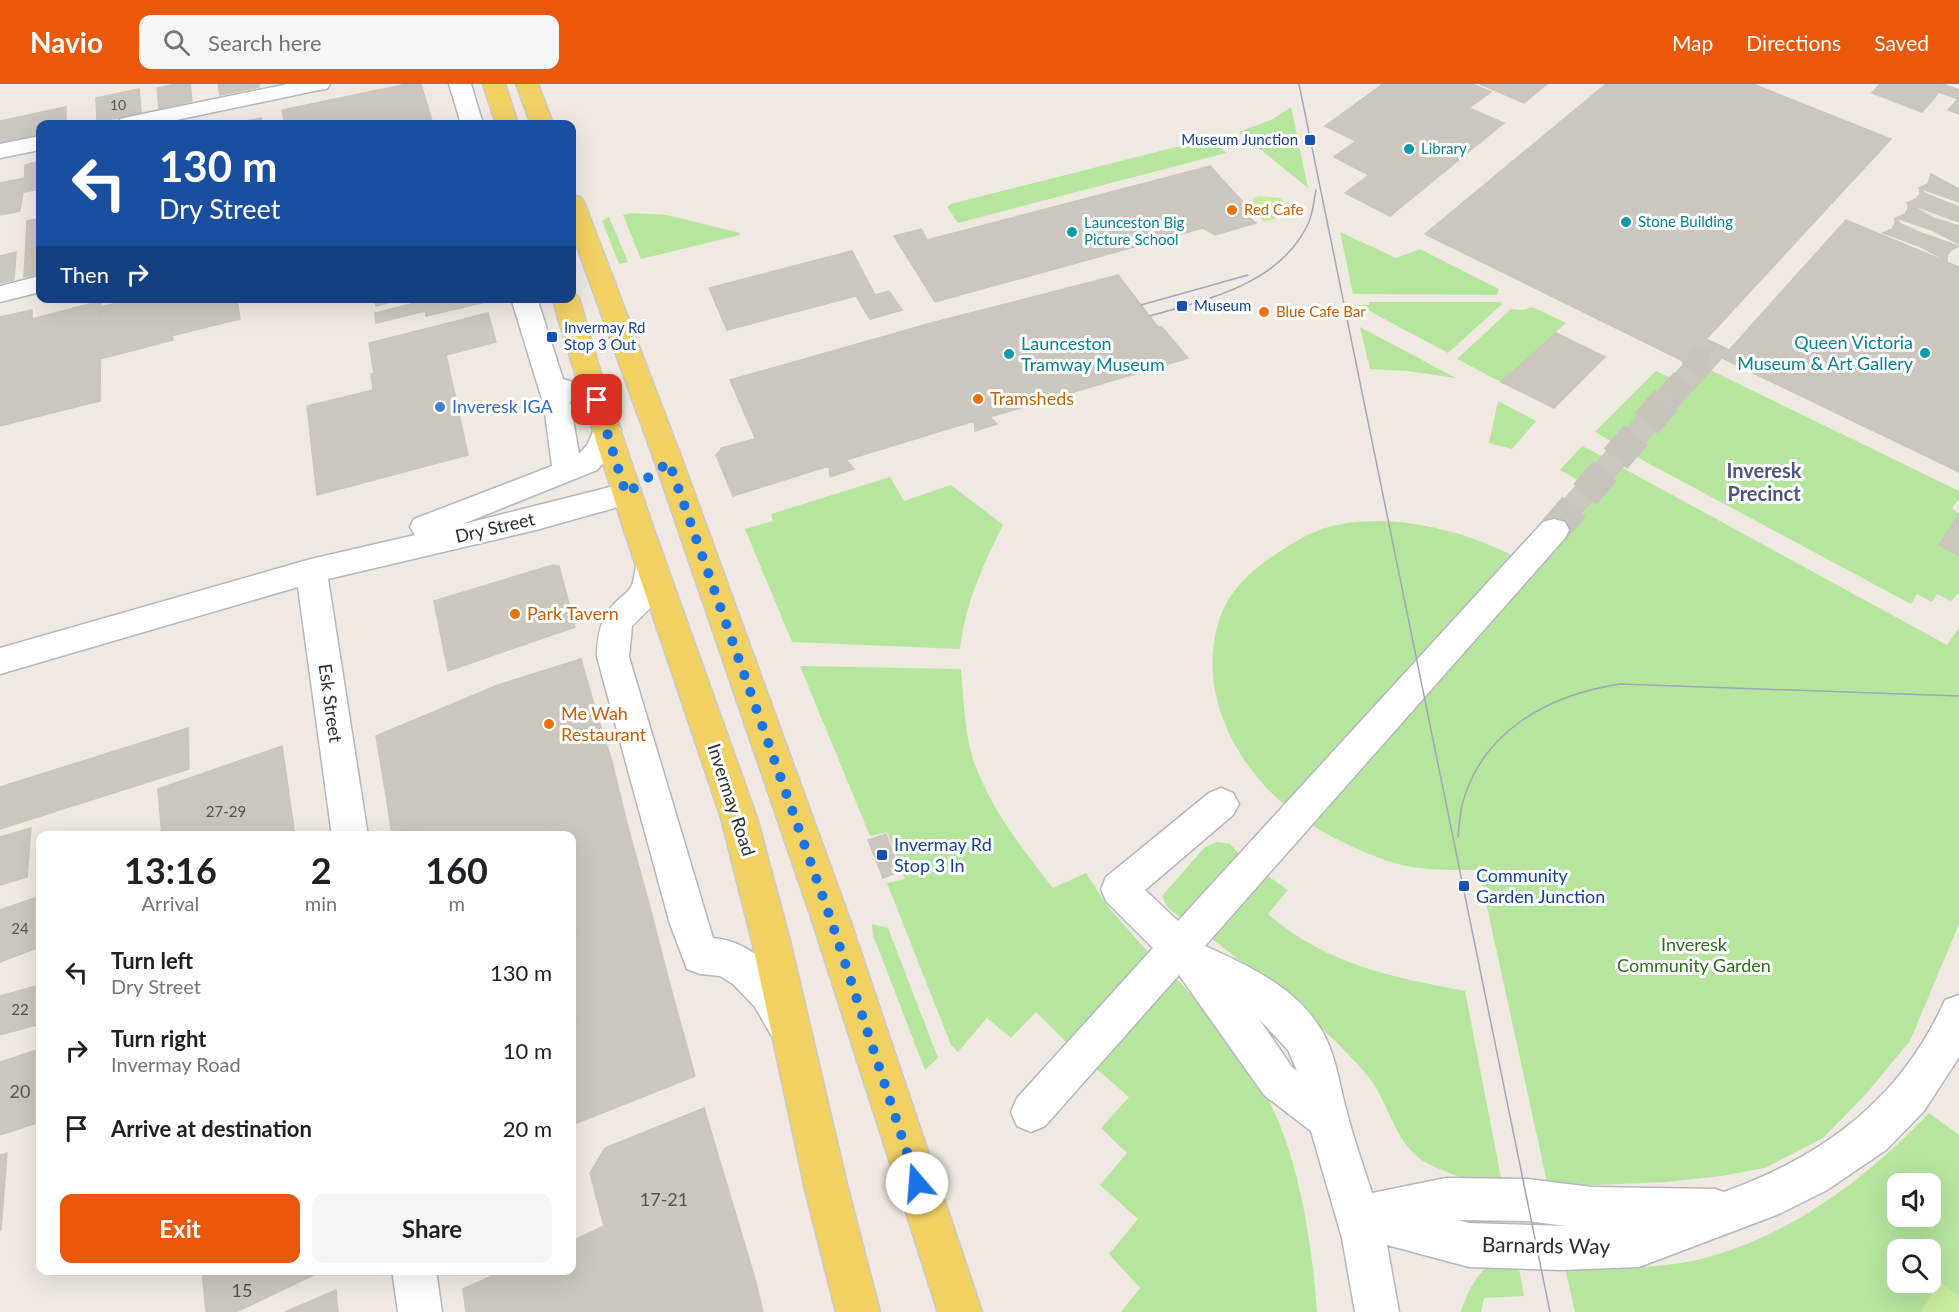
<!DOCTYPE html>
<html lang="en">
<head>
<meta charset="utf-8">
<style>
  body { margin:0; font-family:Lato,sans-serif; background:#f6f6f6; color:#202124; height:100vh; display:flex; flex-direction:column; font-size:22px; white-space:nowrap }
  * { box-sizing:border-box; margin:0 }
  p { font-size:20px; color:#757577 }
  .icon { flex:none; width:33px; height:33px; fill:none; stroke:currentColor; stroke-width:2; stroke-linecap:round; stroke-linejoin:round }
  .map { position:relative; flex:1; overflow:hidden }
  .details { position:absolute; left:36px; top:747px; width:540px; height:444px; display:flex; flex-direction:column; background:#fff; border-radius:12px; box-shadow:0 6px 24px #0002 }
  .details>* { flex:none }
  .hud { position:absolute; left:36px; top:36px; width:540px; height:183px; border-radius:12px; box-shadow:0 6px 24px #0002; background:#1a4fa0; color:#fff; overflow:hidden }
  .controls { position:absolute; left:1887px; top:1089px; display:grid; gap:12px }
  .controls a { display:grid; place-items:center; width:54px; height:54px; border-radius:12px; background:#fff; box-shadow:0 6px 24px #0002; font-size:30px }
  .pin { position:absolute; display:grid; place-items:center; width:51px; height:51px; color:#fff; margin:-26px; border-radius:12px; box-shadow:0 3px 9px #0006 }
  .me { position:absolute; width:66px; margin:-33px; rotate:342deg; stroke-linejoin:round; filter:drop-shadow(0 0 4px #0008) }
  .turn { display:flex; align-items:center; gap:21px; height:126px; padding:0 24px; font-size:27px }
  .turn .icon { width:78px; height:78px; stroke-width:2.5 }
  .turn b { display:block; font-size:42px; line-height:51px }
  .then { display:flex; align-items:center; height:57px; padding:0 24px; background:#0003; gap:12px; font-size:22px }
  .eta { display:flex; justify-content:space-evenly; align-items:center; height:102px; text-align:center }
  .eta b { font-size:36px; font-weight:700; line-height:42px }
  .button { display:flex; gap:12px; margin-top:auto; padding:12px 24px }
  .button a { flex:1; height:69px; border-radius:12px; background:#ea580c; color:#fff; font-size:24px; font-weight:700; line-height:69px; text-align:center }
  .button a+a { background:#f6f6f6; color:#202124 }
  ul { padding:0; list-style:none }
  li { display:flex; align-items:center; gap:18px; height:78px; padding:0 24px }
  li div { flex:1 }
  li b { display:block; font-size:22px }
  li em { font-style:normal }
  header { display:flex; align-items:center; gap:36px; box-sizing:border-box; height:84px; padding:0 30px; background:#ea580c; color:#fff }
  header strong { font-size:28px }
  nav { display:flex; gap:33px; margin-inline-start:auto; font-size:21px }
  .search { width:420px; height:54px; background:#f6f6f6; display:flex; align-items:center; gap:15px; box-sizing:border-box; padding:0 21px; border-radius:12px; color:#757577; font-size:22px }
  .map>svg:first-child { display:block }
</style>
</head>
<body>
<header>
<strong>Navio</strong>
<div class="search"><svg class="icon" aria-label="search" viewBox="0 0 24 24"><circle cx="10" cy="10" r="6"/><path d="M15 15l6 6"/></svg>Search here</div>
<nav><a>Map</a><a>Directions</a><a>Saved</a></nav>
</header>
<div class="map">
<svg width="1959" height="1228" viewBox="0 0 1959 1228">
  <rect width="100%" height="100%" fill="#efe9e1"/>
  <path fill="#b6e59e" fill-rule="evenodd" d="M1291,23L1308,104L1239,48L1273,35Z
    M1212,54L1226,69L958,139L947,123L951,120Z
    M632,129L667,131L740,149V151L641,175L623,131Z
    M609,133L628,178L619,180L602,137Z
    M1340,148L1396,174L1420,165L1499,205L1497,211L1353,210Z
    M1369,218H1499L1502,220L1448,269L1358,221H1369Z
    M1532,223L1566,239L1501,298L1457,275L1511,225L1523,226Z
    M1360,243L1456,294L1407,287L1370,285Z
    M1710,286L1959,407V415L1952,424L1959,430L1939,461L1959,472V510H1957L1951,517L1937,510L1932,518L1917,510L1911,520L1633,371Z
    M1656,287L1671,294L1614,359L1595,348Z
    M1498,317L1536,337L1512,365L1489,359Z
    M1582,362L1602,372L1580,397L1560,386Z
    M1621,383L1947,561L1959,544V840L1910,957L1865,1011L1823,1054L1765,1084L1721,1092L1667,1098L1548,1103L1479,786C1447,786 1415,787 1385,776C1349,763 1315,746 1286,722C1233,678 1197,604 1219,537C1227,509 1250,487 1273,472C1287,463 1301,453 1317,447C1382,422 1478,448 1534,484Z
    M890,393L904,417L951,401L1003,441C983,480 965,521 960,565L792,558L745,445L773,437L771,430Z
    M800,582L961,585C964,616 964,648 974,678C990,724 1023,766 1053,804L1086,789L1109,824L1149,869L1067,959L1036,928L1011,954L987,934L958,968L951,961L887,799L905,795L887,748L870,752Z
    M1217,758L1230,760L1239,770L1181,834L1168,824L1162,812L1205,763Z
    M1265,790L1288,806L1268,830C1325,880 1391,893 1465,907L1502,1099C1498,1100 1493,1102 1489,1101C1475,1100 1431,1083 1420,1075C1393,1054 1388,1016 1367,991C1321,937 1264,895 1208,852Z
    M872,840L888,844L938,974L925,986L873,851Z
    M1173,891C1200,919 1220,946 1242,977C1250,988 1259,999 1266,1011C1299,1073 1312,1158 1317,1228H1121L1140,1204L1109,1170L1138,1135L1100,1101L1127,1069L1101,1044L1129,1013L1093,982Z
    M1929,1029L1959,1051V1228H1575L1565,1183C1608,1183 1655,1186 1697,1176C1788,1154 1865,1096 1929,1029ZM1898,1100H1930V1132H1898ZM1898,1166H1930V1198H1898Z
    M1518,1180L1524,1212L1484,1214L1481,1228H1461C1464,1216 1477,1187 1489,1183C1497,1179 1510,1181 1518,1180Z"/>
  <path fill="#c9ec9a" d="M1259,112L1280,114L1297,128L1264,138L1250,122L1254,114Z
    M1939,1197L1959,1213V1228H1921Z"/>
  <path fill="#cbc7bf" stroke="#cbc5ba" stroke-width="1.5" d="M176,0H190L192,17L159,25L157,4Z
    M218,0H259V3L220,11Z
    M407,0H421L433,40H285L282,26Z
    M1383,0H1472L1491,8L1469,24L1504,39L1390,132L1345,109L1369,91L1334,73L1356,57L1325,42Z
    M1480,0H1547L1524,19Z
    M1606,0H1753L1891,55L1685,278L1425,150Z
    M1880,0H1946L1922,28L1872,9Z
    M1945,1L1959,6V30L1948,26L1958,15L1938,8Z
    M139,5L141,29L97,38L96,14Z
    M66,23V40H40V54L0,63V37Z
    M261,34L262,40H232Z
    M40,77V105L24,108L25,81Z
    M1210,82L1253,129L1250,134L1256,139L1215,151L1203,144L935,218L894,152L921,145L927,156Z
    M1931,90L1959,105V118L1919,104L1928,100Z
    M25,94L20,127L0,131V99Z
    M1920,105L1926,110L1959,123V138L1907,119L1916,115L1920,110Z
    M1908,119L1933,134L1959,142V160L1932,146L1896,134L1905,130L1908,125Z
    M40,134V189L24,193L27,137Z
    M1895,134L1901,140L1921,149L1959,162L1951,166L1947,172V177L1919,162L1883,149L1892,145L1895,140Z
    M1846,136L1959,183V388L1722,274Z
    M852,167L875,211L889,207L902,226L870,235L856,212L727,246L709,204Z
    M16,168L14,196L0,199V172Z
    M1118,191L1158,243L970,297L935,238Z
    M138,214H168L173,256L100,275V223Z
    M168,214H237L240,235L171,252Z
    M375,214H405L376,222Z
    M409,214H485L486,218L426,232L425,227L376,239L375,229L411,220Z
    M101,217L100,317L0,342V233L32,226V235Z
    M488,229L496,258L374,290L369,259Z
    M935,238L970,297L756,356L730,296Z
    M1158,243H1162L1188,274L990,333L997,340L975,347L974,337L846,376L854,385L830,393L829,382L733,412L716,371L722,364Z
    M1556,249L1605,273L1554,324L1501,298Z
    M1706,255L1729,266L1573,438L1553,428Z
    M446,271L468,371L317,411L307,322L373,306L371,290Z
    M1959,430V472L1939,461Z
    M553,481L559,482L575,543L448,587L434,517Z
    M581,575L599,638L386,711L376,652L498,601Z
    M599,638L611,674L392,751L386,711Z
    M188,644L189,685L0,745V703Z
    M282,662L295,752H162L158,705Z
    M611,674L628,743L572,763V752H397V749Z
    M628,743L649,820L572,849V763Z
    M31,744L27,793L0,801V753Z
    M886,750L900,787L883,794L868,756Z
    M40,812V863L0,878V826Z
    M649,820L670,901L572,939V849Z
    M40,901V940L0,951V912Z
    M670,901L695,992L572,1041V939Z
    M40,965V1038L0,1051V978Z
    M704,1024L755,1195L684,1228H466L463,1205L505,1186H572V1157L604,1142L590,1089L605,1064Z
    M7,1069L1,1146H0V1071Z
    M202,1186H324L236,1228H206Z
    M755,1195L763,1228H684Z
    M336,1206L338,1228H285Z"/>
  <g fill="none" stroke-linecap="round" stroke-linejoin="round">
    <path stroke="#c8c4bd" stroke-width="24" stroke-dasharray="24 12" stroke-linecap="butt" d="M1667,314L1703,273L1716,279"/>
    <path stroke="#c8c4bd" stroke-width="31" stroke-dasharray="31 16" stroke-linecap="butt" d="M1554,446L1669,313"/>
    <defs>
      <path id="minor" d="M288,0H330L327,5L319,6L157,40H117L120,35L128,33Z
        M449,0H471L483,40H461Z
        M40,52V66L0,74V60Z
        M40,192V208L0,218V202Z
        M511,214H537L563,295L607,309L611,316L607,323L597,326L570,317L579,370L587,361L597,339L607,336L617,339L621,346L609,373L597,386L463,440L626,399L636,402L641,410L636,418L536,446L328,495L368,752H332L298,503L0,590V564L311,475L415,451L410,443L414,435L552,382L544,322Z
        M1554,435L1565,438L1569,446L1565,454L1205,862C1248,881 1297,904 1322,947C1336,971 1339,999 1346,1025C1353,1053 1363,1081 1372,1109L1446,1094L1527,1095L1592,1103L1715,1105L1724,1108C1824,1072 1901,1015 1945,916L1959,911V973L1924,1027L1886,1066L1827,1106L1779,1130L1639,1183L1561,1186L1469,1183L1387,1161L1399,1228H1355L1342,1154L1311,1047L1264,1011L1179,891L1045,1042L1031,1048L1017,1042L1011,1028L1017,1014L1153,864L1106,817L1101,805L1106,793L1209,709L1221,704L1233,709L1239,720L1233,731L1145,806L1178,837L1543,438ZM1259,935L1288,966L1297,987L1292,983ZM1458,1136L1527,1137L1566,1142L1469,1139Z
        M650,468L661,472L665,480L663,501L653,521L632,542L629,573L713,854C758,858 788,898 805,937L799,951L785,957L771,951L755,923L733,900L720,892L700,890L687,885L670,840L597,573C597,554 600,535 614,520C619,514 627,510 631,503C636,494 634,482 639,472Z
        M392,1186H436L442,1228H398Z"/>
      <path id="major" d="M483,0H505L518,40H496Z
        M516,0H538L553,40H531Z
        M572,111L580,113L584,118L683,378L850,836L982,1228H938L812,836L655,378L572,149Z
        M572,207L579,214L598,280L653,443L757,734L790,857L848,1105L880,1228H836L805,1105L752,857L721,734L623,443L557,231L553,214H572Z"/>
    </defs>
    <use href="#minor" stroke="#b4b7c1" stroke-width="3"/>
    <use href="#major" stroke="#c9c9c9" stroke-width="3"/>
    <use href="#minor" fill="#fff" fill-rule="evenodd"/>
    <use href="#major" fill="#f2d163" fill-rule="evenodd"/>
    <path stroke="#a3a6b8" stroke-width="1.5" d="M1299,0L1550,1228
      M1141,221L1248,191
      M1150,232C1209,215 1281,200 1309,138C1313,128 1314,116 1316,106
      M1458,753C1459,743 1460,731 1462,721C1482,646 1549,611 1620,600L1959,612"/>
  </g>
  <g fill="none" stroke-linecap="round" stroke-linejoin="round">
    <path stroke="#1a73e8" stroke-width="10" stroke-dasharray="0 18" d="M597,316L626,410L669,378L831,836L917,1099"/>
  </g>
  <g fill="#1a4fb4" stroke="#fff" stroke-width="2">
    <rect x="1304" y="50" width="12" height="12" rx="3"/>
    <rect x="1176" y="216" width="12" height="12" rx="3"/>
    <rect x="546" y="247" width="12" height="12" rx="3"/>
    <rect x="876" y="765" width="12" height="12" rx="3"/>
    <rect x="1458" y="796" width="12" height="12" rx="3"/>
  </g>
  <g fill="#0f9aa8" stroke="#fff" stroke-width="2">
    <circle cx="1409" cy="65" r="6"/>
    <circle cx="1626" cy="138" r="6"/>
    <circle cx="1072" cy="148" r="6"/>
    <circle cx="1925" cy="269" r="6"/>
    <circle cx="1009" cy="270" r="6"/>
  </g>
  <g fill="#e8710a" stroke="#fff" stroke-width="2">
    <circle cx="1232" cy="126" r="6"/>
    <circle cx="1264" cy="228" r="6"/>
    <circle cx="978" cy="315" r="6"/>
    <circle cx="515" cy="530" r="6"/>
    <circle cx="549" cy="640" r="6"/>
  </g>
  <circle fill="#3f7fe0" stroke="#fff" stroke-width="2" cx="440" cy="323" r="6"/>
  <g text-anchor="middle" stroke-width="6" stroke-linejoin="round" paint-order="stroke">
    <g font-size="14" fill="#555452">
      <text x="118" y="26">10</text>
    </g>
    <g font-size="15" fill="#164399" stroke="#fff" text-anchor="start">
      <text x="1298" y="61" text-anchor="end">Museum Junction</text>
      <text x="1194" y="227">Museum</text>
      <text x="564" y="249">Invermay Rd<tspan x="564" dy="17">Stop 3 Out</tspan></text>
    </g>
    <g font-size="15" fill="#0d838f" stroke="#fff" text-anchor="start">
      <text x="1421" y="70">Library</text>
      <text x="1638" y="143">Stone Building</text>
      <text x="1084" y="144">Launceston Big<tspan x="1084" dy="17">Picture School</tspan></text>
    </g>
    <g font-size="15" fill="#c56008" stroke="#fff" text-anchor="start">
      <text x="1244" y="131">Red Cafe</text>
      <text x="1276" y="233">Blue Cafe Bar</text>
    </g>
    <g font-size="15" fill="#555452">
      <text x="226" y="733">27-29</text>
      <text x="20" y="850">24</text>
      <text x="20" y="931">22</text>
    </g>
    <g font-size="18" fill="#0d838f" stroke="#fff" text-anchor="end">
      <text x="1913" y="265">Queen Victoria<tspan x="1913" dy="21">Museum &amp; Art Gallery</tspan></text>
      <text x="1021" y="266" text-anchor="start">Launceston<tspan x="1021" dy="21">Tramway Museum</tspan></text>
    </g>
    <g font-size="18" fill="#c56008" stroke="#fff" text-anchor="start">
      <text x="990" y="321">Tramsheds</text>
      <text x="527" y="536">Park Tavern</text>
      <text x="561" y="636">Me Wah<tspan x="561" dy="21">Restaurant</tspan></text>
    </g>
    <g font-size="18" fill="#366cbe" stroke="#fff" text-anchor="start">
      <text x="452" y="329">Inveresk IGA</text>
    </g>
    <g font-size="18" fill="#2e2e2e" stroke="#fff">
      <text transform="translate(495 444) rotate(-13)" y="6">Dry Street</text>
      <text transform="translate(330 619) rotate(82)" y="6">Esk Street</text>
      <text transform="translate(731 716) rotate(72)" y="6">Invermay Road</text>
    </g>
    <g font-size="18" fill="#164399" stroke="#fff" text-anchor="start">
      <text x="894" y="767">Invermay Rd<tspan x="894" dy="21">Stop 3 In</tspan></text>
      <text x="1476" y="798">Community<tspan x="1476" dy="21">Garden Junction</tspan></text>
    </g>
    <g font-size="18" fill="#2c6e1b" stroke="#fff">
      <text x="1694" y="867">Inveresk<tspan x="1694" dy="21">Community Garden</tspan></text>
    </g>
    <g font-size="18" fill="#555452">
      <text x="20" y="1014">20</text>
      <text x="664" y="1122">17-21</text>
      <text x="242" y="1213">15</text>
    </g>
    <g font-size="20" font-weight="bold" fill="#4d5680" stroke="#fff">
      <text x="1764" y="394">Inveresk<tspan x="1764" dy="23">Precinct</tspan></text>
    </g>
    <g font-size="21" fill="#2e2e2e" stroke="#fff">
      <text transform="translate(1546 1162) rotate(1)" y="7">Barnards Way</text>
    </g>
  </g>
</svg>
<div class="controls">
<a><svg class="icon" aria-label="sound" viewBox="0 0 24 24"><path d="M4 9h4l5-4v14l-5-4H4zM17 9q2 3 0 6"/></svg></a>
<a><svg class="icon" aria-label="search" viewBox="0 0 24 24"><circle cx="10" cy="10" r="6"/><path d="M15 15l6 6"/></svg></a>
</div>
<div class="pin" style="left:597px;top:316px;background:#d93025"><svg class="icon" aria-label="arrive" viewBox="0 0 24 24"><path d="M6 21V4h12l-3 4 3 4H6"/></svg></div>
<svg class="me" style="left:917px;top:1099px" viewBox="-20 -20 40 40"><circle r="19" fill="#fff"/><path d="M0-13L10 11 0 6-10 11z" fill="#1a73e8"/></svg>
<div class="hud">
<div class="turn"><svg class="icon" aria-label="left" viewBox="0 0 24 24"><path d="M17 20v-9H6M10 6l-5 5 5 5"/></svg><div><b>130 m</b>Dry Street</div></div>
<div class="then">Then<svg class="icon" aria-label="right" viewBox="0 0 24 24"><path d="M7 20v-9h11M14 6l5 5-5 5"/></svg></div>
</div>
<section class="details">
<div class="eta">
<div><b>13:16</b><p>Arrival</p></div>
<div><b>2</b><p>min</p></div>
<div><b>160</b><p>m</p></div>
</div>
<ul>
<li><svg class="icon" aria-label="left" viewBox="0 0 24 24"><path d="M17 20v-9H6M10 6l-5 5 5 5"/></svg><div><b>Turn left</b><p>Dry Street</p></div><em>130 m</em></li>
<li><svg class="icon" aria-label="right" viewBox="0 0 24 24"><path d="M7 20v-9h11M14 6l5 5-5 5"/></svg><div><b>Turn right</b><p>Invermay Road</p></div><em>10 m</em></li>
<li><svg class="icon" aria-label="arrive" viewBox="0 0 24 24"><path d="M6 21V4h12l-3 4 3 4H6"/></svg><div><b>Arrive at destination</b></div><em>20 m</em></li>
</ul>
<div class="button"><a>Exit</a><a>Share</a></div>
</section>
</div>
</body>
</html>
